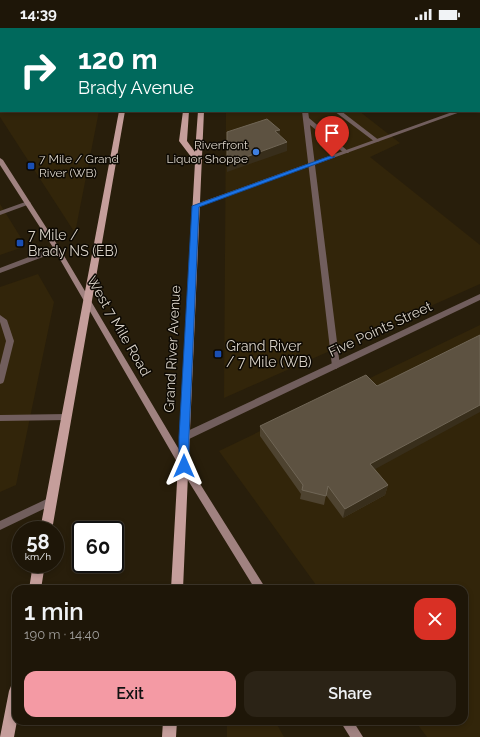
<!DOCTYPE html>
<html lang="en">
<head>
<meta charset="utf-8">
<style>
  body { margin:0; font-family:Raleway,sans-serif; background:#2b2316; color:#f1f3f6; height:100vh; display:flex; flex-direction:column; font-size:15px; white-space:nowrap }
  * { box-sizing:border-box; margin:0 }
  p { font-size:13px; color:#a19f9c }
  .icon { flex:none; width:22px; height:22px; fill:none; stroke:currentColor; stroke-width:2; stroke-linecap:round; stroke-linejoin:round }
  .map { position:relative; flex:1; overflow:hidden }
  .drawer { position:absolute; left:12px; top:557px; width:456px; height:140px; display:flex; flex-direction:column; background:#1e1608; border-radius:12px; box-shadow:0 2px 6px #0003,0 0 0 1px #3c3529 }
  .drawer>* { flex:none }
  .top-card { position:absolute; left:0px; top:0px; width:480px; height:84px; box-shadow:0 2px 6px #0003,0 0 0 1px #3c3529; background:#00695c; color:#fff; overflow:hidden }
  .speed { position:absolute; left:12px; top:493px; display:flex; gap:8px; font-size:20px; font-weight:700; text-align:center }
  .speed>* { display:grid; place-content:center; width:52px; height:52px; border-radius:50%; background:#1e1608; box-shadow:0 2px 6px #0003,0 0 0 1px #3c3529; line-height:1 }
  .speed small { font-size:10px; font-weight:400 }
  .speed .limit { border:2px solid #111; border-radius:6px; background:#fff; color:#111 }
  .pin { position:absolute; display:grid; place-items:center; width:34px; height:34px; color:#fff; margin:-41px -17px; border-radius:50% 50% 50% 0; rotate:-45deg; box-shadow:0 0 4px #0007 }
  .pin .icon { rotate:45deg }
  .me { position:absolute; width:44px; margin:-22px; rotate:0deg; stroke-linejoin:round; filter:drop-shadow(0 0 3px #0008) }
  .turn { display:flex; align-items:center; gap:14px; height:84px; padding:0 12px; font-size:18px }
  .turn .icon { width:52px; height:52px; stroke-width:2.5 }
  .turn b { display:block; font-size:28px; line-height:34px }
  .round { display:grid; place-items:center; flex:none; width:42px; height:42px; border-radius:12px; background:#2b2316 }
  .head { display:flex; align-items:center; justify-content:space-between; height:68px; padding:0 12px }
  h1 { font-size:24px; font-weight:600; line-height:30px }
  .button { display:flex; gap:8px; margin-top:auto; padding:8px 12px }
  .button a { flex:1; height:46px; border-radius:12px; background:#f49aa4; color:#111; font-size:16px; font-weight:600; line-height:46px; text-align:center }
  .button a+a { background:#2b2316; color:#f1f3f6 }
  .status { display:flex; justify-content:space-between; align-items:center; height:28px; padding:0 20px; background:#1e1608; direction:ltr }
  .status svg { height:11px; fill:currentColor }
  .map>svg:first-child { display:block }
</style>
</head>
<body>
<div class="status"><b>14:39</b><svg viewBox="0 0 49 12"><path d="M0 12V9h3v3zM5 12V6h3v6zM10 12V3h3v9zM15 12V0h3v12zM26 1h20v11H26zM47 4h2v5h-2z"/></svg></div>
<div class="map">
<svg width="480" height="709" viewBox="0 0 480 709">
  <rect width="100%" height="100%" fill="#281e0b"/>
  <path fill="#32250a" d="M0,0H116L1,1V83H99L75,205L0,89Z
    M226,83H359L400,115L370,129L480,217V256L224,370Z
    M0,176L26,218L0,227Z
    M38,246L54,274L16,457L0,464V259Z
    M480,297V709H427L415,693H464V561H319L219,423Z
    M227,693H275L284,709H227Z"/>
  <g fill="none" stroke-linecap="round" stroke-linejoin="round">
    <path fill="#715e5d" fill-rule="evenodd" d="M288,0H293V1H288Z
      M0,8H1V10H0Z
      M0,15H1V18H0Z
      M0,68H1V72H0Z
      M302,83H308L309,90L349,124L348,125H344L310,97L340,338L336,341L332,338Z
      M334,83H341L380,113L375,114Z
      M28,173L31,175L30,176L0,187V183Z
      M0,287L7,292L14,313L4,353L3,355L0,356V337L6,313L0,294Z
      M67,386L70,387L71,389L70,391L67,392L0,393V387Z"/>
    <path fill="#715e5d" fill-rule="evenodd" d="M479,74H480V78H479Z
      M455,83H463L197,179H193L192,178L193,177Z
      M55,219H57L60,221L59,223L0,245V240Z
      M480,266V272L187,412L184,413L181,412L180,409L181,406Z
      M51,469L54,470L56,473L54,476L0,502V493Z"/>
    <path fill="#a08280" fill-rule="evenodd" d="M0,130L3,132L60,221L187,435L266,561H255L181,441L54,221L0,137Z
      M340,693H353L363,709H350Z"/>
    <path fill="#c59e9b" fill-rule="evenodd" d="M134,0H140V1H134Z
      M202,0H208V1H202Z
      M119,83H125L52,502H40Z
      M183,83H189L187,113L195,124L198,83H204L183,561H171L195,134L179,113Z
      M33,536H45L41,561H29Z
      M16,656L17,693L14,709H0L9,663L11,658Z
      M163,693H177L176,709H162Z"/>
  </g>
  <path fill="#4e4330" d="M260,398L375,441L388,457L385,467L343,490L326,467L324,477L300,471L301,466L260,408Z"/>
  <path fill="#382e1b" d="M280,102V110L275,103Z
    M287,114V123L227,144V136Z
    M480,377V384L368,445L370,436Z
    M388,457L385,467L343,490L345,481Z"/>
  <path fill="#5d5241" stroke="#706656" d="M394,0H424L425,1H396Z
    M267,91L280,102L275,103L287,114L227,136V104Z
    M480,307V377L370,436L388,457L345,481L328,458L326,468L302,462L303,457L260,398L366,347L377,358Z"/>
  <path fill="#1a73e8" stroke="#114b97" d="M330,128L335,129L199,179L189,409V438L188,441L184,442L181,441L179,438V409L192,178Z"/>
  <circle fill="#3f7fe0" stroke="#0d0903" stroke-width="1.5" cx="256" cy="124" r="4"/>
  <g fill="#1a4fb4" stroke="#0d0903" stroke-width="1.5">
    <rect x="27" y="134" width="8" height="8" rx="2"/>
    <rect x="16" y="211" width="8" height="8" rx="2"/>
    <rect x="214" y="322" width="8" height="8" rx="2"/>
  </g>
  <g text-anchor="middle" stroke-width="3" stroke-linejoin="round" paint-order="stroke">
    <g font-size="12" fill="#dad3c8" stroke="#0d0903" text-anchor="end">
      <text x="248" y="121">Riverfront<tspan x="248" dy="14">Liquor Shoppe</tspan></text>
      <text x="39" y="135" text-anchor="start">7 Mile / Grand<tspan x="39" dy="14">River (WB)</tspan></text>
    </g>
    <g font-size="14" fill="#dad3c8" stroke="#0d0903" text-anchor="start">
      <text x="28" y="212">7 Mile /<tspan x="28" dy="16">Brady NS (EB)</tspan></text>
      <text x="226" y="323">Grand River<tspan x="226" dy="16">/ 7 Mile (WB)</tspan></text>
    </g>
    <g font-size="14" fill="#dad3c8" stroke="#0d0903">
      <text transform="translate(119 298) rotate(60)" y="5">West 7 Mile Road</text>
      <text transform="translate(380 301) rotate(-25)" y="5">Five Points Street</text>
      <text transform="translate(172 321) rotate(-87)" y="5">Grand River Avenue</text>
    </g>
  </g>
</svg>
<div class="speed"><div>58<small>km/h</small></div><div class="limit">60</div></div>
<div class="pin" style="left:332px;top:129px;background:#d93025"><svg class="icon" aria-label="arrive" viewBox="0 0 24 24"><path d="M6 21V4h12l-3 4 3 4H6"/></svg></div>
<svg class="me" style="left:184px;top:438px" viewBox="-20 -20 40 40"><path d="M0-17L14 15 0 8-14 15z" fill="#1a73e8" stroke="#fff" stroke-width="4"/></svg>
<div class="top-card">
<div class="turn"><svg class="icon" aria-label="right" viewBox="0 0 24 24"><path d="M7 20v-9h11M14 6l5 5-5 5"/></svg><div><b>120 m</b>Brady Avenue</div></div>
</div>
<section class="drawer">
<div class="head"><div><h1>1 min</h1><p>190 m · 14:40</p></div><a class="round" style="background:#d93025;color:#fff"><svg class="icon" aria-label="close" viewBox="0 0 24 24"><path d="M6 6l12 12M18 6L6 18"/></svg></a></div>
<div class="button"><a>Exit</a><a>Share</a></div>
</section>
</div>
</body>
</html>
